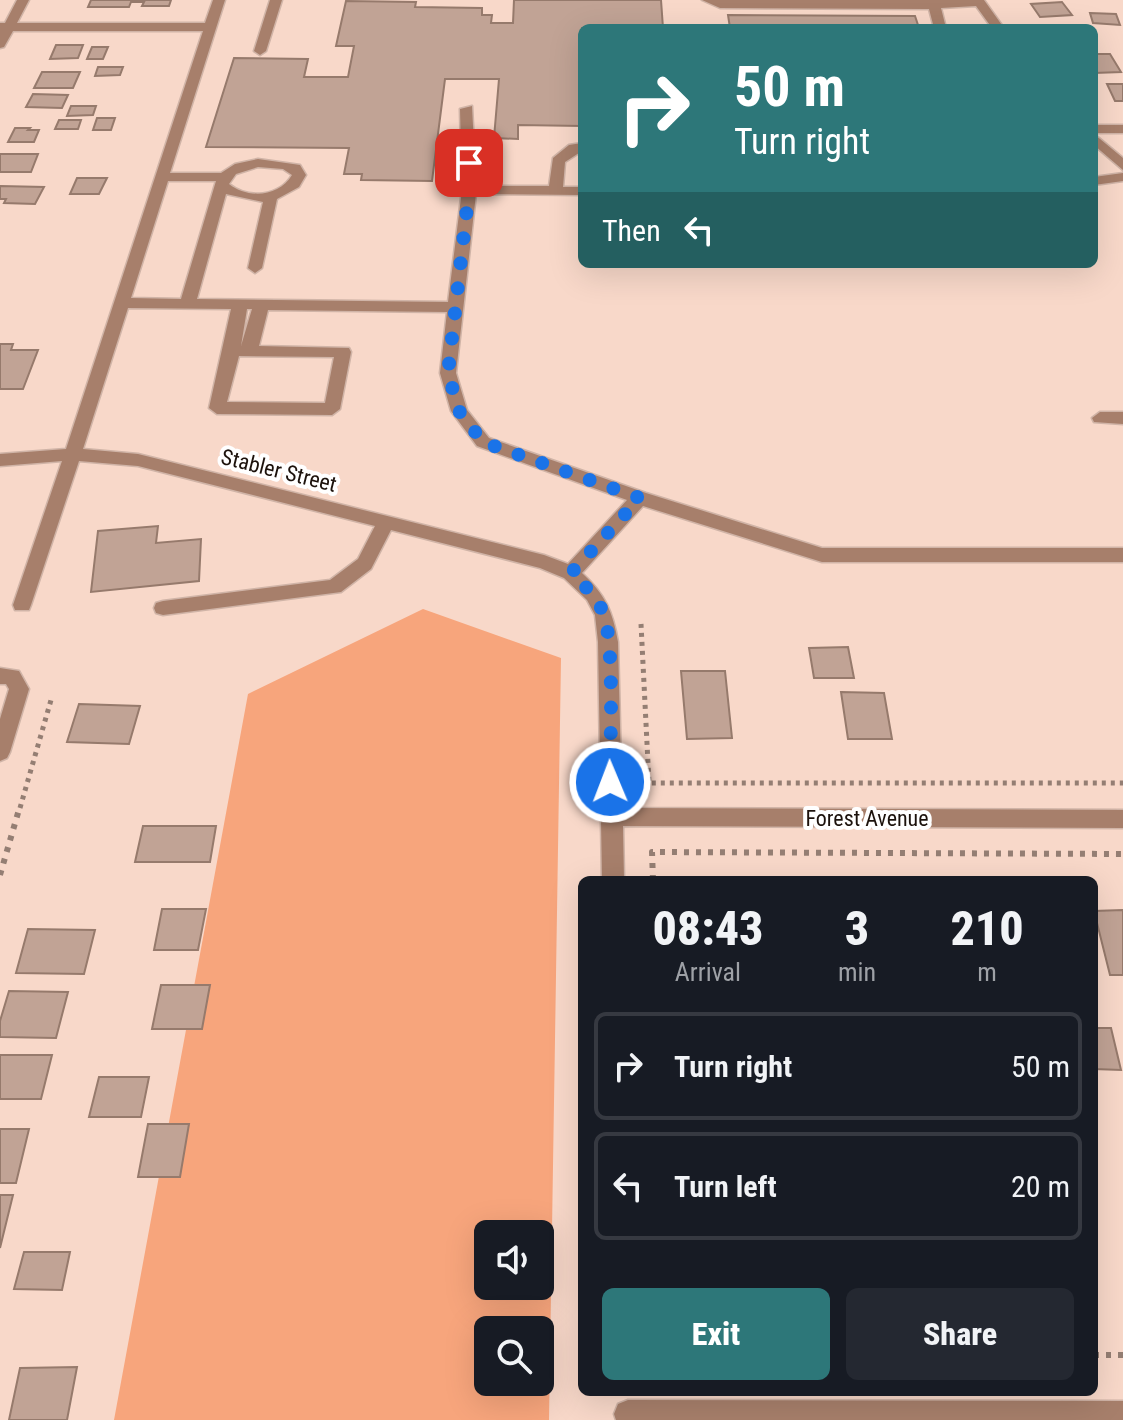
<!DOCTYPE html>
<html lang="en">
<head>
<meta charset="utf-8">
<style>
  body { margin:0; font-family:"Roboto Condensed",sans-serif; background:#242831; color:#f1f3f6; height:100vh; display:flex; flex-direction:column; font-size:30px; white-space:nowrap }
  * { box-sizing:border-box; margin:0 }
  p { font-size:26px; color:#9ea1a6 }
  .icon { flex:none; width:44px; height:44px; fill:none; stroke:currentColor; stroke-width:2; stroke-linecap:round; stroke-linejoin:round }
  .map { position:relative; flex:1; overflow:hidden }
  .panel { position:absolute; left:578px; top:876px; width:520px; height:520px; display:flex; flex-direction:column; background:#171b24; border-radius:12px; box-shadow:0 8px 32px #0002 }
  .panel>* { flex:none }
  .guide { position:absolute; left:578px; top:24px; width:520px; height:244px; border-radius:12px; box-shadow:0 8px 32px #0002; background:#2d7779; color:#fff; overflow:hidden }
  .fabs { position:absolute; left:474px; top:1220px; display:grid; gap:16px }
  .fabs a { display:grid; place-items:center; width:80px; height:80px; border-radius:12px; background:#171b24; box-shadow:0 8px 32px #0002; font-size:40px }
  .pin { position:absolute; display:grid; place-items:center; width:68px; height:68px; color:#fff; margin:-34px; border-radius:16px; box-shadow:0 4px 12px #0006 }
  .me { position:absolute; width:88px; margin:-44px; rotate:359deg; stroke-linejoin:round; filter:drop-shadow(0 0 6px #0008) }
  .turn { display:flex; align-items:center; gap:28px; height:168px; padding:0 24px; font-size:36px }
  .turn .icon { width:104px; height:104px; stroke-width:2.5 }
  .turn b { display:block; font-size:56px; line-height:68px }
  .then { display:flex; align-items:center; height:76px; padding:0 24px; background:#0003; gap:16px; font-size:30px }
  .eta { display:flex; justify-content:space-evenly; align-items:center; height:136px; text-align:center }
  .eta b { font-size:48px; font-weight:800; line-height:56px }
  .cta { display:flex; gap:16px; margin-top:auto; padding:16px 24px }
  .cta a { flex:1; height:92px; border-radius:12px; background:#2d7779; color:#fff; font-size:32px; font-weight:800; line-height:92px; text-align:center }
  .cta a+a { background:#242831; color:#f1f3f6 }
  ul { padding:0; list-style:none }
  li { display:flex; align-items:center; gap:24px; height:108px; margin:0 16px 12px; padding:0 8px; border:4px solid #363941; border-radius:12px }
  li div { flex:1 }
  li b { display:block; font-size:30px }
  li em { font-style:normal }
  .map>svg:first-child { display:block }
</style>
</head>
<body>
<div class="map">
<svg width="1123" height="1420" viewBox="0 0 1123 1420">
  <rect width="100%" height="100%" fill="#f8d8c9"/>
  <path fill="#f7a57c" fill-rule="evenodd" d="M423,609L561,658L549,1420H114L248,694ZM488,1234H540V1286H488ZM488,1330H540V1382H488Z"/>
  <path fill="#c1a395" stroke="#967a6c" stroke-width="2" d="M91,0H171L169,6H142L144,2H131L129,7H88Z
    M514,0H661L663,28H582V126L518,125V139L494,138L499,79H445L432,181L361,180L362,174H344L349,148L206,147L234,58L308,59L304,77H348L354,46H336L346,1L416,2L415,7L482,8V15H492L491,23H513Z
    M1062,2L1072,15L1040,17L1031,4Z
    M1090,13L1116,14L1120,25L1093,23Z
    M728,15L915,16L919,28H730Z
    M56,45H83L78,58L50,59Z
    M92,47H108L103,59H87Z
    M1094,54H1110L1121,72L1094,73Z
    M98,67H123L120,75L95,76Z
    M42,72H80L73,88H34Z
    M1107,84H1123V101H1115Z
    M33,94L68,95L62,108L26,107Z
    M71,106H96L93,115L67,116Z
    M97,118H115L111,130H93Z
    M59,120H81L78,129H55Z
    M15,128H30L28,130H39L34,142H8Z
    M0,154H38L31,172H0Z
    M77,178H107L99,194H70Z
    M0,186L44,187L35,204L4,203L6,199H0Z
    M0,344H13L11,350H38L23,389H0Z
    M158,526L156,543L201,539L199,581L91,592L98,531Z
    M848,647L854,678H814L809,648Z
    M681,671H725L732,738L687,739Z
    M841,692L884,693L892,739H848Z
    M79,704L140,706L129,744L67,742Z
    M143,826H216L210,862H135Z
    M162,909H206L198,950H154Z
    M1123,910V975H1110L1094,911Z
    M28,929L95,930L84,974L16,973Z
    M161,985H210L202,1029H152Z
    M9,991L68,992L56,1038L0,1037V1021Z
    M1094,1028H1111L1121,1070L1094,1069Z
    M0,1055H52L41,1099H0Z
    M99,1077H149L141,1117H89Z
    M148,1124H189L180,1177H138Z
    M0,1129H29L16,1183H0Z
    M0,1195H13L0,1248Z
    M24,1252H70L62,1290L14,1289Z
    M77,1367L67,1420H9L20,1368Z"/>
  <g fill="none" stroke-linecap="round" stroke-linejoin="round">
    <defs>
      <path id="minor" d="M17,0H29L17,23H205L213,0H225L170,173H221L235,164L258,159L300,165L306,175L299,187L277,199L262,268L255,273L248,268L263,202L226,194L197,299L448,302L462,190L460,109L472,106L476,186H549L553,158L569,145L582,143V151L565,162L563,187H582V195L476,194L456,373L467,410L489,438L646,493L822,548H1123V562H822L643,506L582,573C605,594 613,612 618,642L622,808L1123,810V828L623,826L624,880H602L598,642L595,615L587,600L564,578L540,568L391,530L371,569L341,592L163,615L156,613L154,608L156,603L163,601L330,580L358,559L375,526L138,466L79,461L31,605L29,610H15L13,605L62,461L0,466V454L66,449L203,31H13L4,47L0,48V23H5ZM258,167L283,169L292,175C279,197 248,199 229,184L236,174ZM168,181H216L181,299L131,298ZM128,308L231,309L209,408L217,414L332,415L340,409L351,352L349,348L259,346L268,310L447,312L440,373L451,411L477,446L627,500L568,564L544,555L138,454L83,449ZM247,309H252L241,346ZM239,356L334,357L325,403L227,402Z
        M270,0H282L266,51L260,55L254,51Z
        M702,0H984L1004,28H992L976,6L941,8L946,28H934L929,9L720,8Z
        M1094,125H1123V133H1094Z
        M1094,134L1123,158V170L1094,145Z
        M1123,173V181L1094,185V177Z
        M1100,412H1123V424L1094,422L1092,418Z
        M0,668L19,671L29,689L10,752L7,758L0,761V719L9,689L6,684H0Z
        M628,1400L1123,1401V1420H616L614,1414L618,1404Z"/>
    </defs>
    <use href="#minor" stroke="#d0b4a7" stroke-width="3"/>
    <path stroke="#947e73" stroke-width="5" stroke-dasharray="4 5" stroke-linecap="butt" d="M641,624L649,783H1123
      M20,808L51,700"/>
    <path stroke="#947e73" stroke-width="6" stroke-dasharray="5 7" stroke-linecap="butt" d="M0,875L20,806
      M653,880L652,852L1123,854
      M1094,1355H1123"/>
    <use href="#minor" fill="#a77f6b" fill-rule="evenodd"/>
  </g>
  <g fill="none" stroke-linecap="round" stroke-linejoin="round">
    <path stroke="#1a73e8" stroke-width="14" stroke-dasharray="0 25.2" d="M469,163V190L448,373L459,411L483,442L640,498L571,573C584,585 595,595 603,612C615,641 610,745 610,782"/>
  </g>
  <g text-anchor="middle" stroke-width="8" stroke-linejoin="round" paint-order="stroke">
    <g font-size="22" fill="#1c120c" stroke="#fff">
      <text transform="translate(279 470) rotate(14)" y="8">Stabler Street</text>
      <text x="867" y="826">Forest Avenue</text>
    </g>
  </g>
</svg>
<div class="fabs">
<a><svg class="icon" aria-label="sound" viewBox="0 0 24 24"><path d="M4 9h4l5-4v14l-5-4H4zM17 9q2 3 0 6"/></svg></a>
<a><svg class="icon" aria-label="search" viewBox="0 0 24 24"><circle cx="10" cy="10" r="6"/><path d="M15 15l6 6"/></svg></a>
</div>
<div class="pin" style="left:469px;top:163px;background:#d93025"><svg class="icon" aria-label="arrive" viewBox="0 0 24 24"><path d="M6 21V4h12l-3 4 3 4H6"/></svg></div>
<svg class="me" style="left:610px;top:782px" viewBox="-20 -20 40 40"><circle r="17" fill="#1a73e8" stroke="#fff" stroke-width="3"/><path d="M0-11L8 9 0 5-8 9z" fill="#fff"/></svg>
<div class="guide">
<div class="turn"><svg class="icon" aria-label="right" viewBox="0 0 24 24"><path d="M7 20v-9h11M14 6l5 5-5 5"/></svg><div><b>50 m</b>Turn right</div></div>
<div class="then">Then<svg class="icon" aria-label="left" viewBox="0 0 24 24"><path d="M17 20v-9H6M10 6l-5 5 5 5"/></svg></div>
</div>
<section class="panel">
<div class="eta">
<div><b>08:43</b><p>Arrival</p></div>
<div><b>3</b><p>min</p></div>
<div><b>210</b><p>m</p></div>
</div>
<ul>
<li><svg class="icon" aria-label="right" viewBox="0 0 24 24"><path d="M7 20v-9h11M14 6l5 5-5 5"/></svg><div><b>Turn right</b></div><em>50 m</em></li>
<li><svg class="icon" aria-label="left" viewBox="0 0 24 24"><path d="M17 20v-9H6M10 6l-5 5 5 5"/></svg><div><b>Turn left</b></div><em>20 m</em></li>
</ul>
<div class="cta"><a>Exit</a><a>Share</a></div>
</section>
</div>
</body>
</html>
